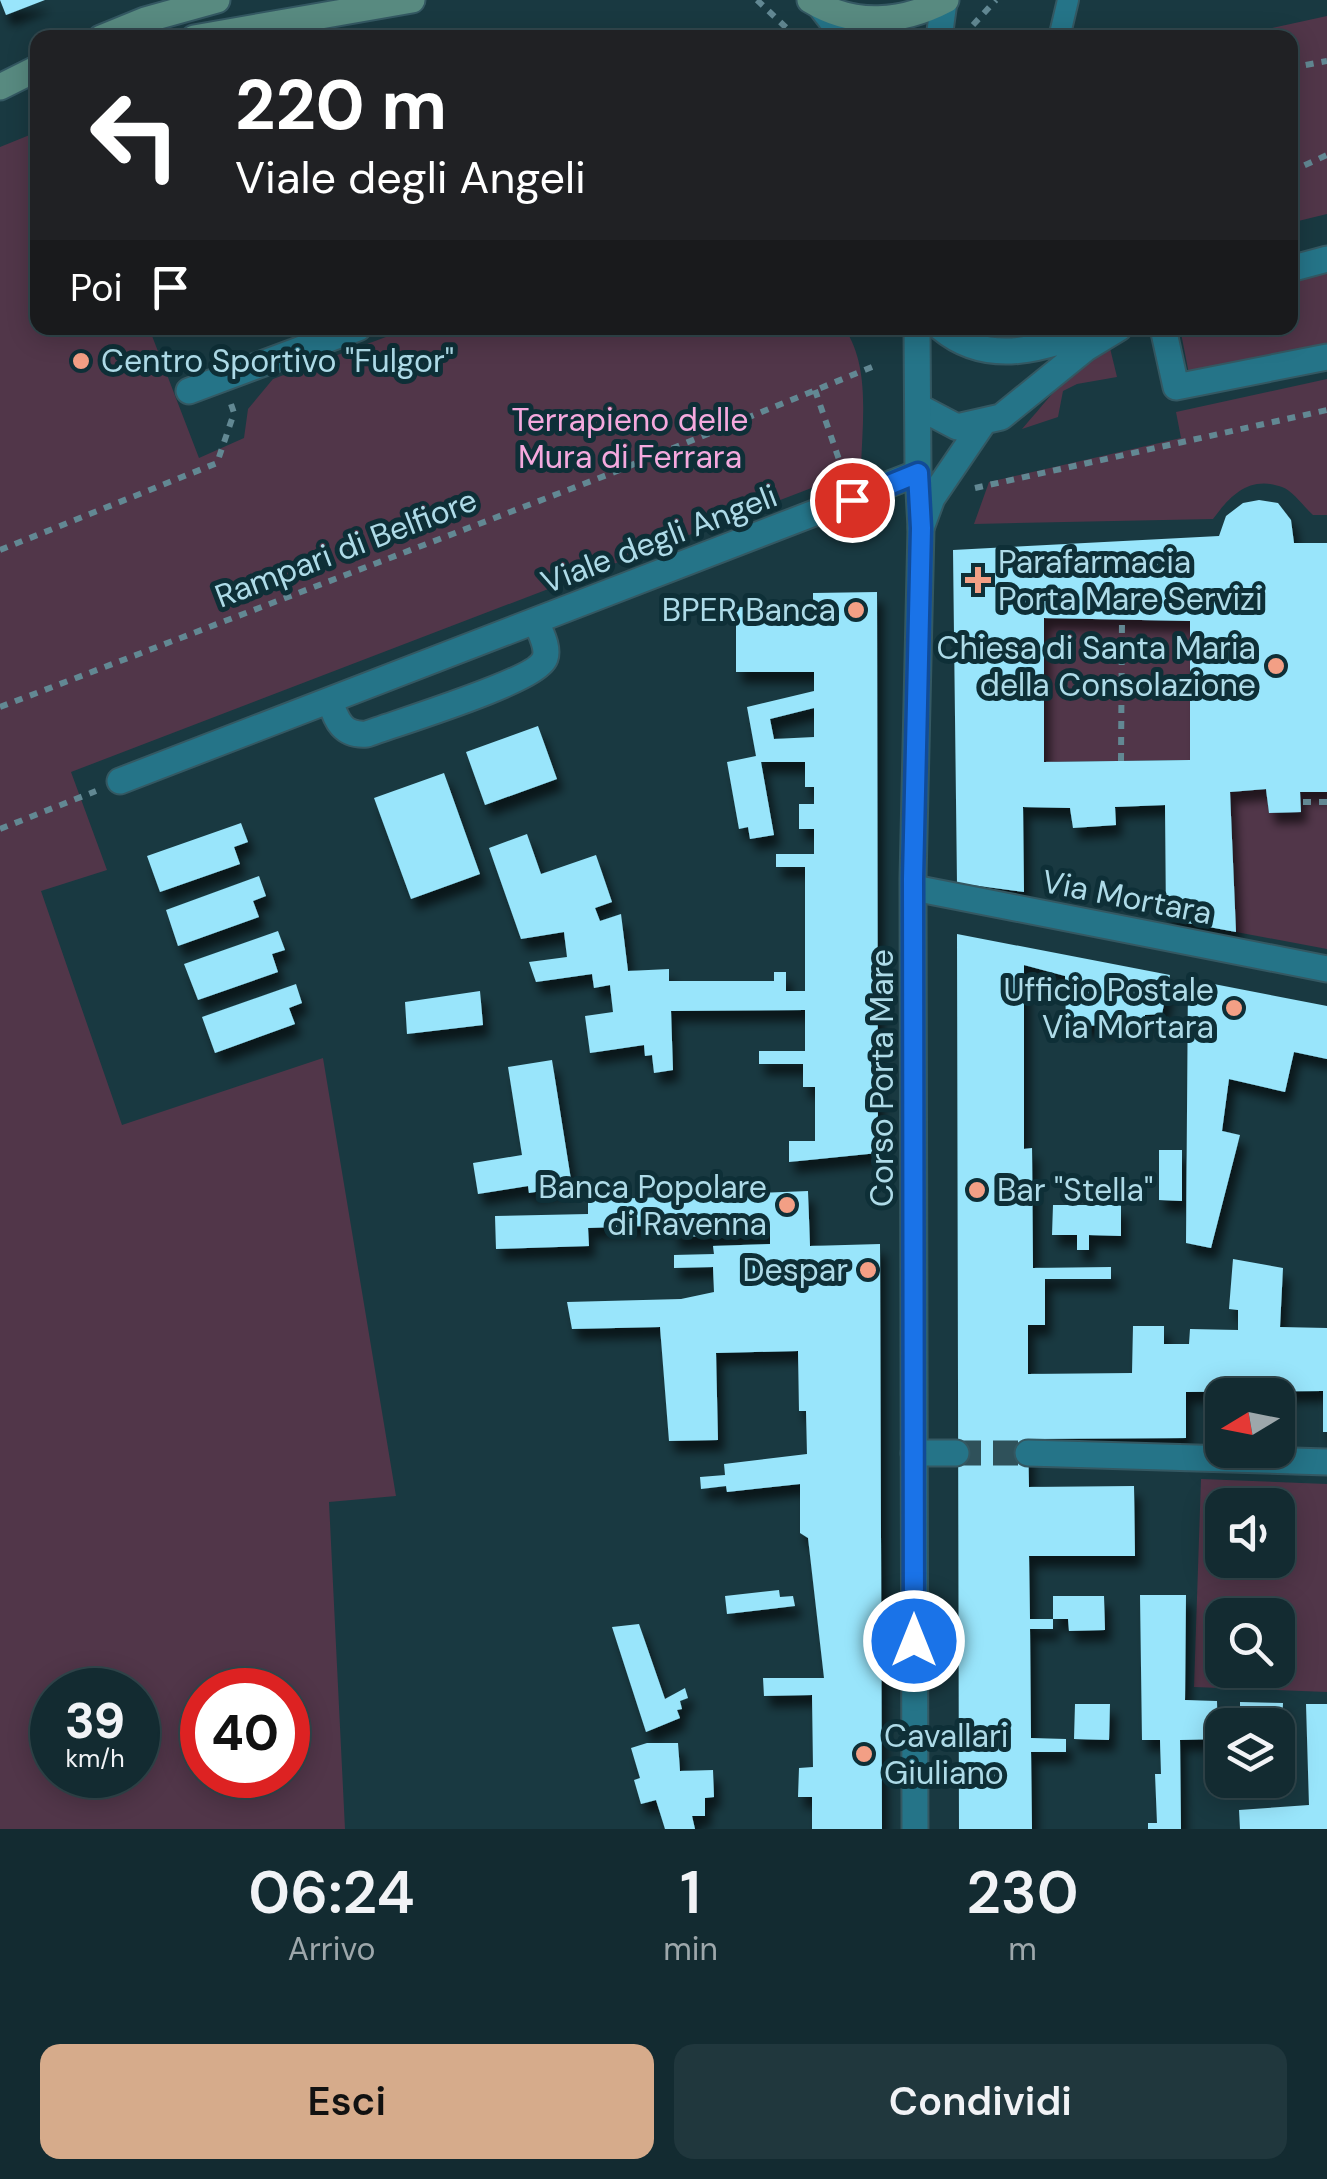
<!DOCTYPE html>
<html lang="it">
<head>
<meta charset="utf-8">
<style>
  body { margin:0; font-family:"DM Sans",sans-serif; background:#20373d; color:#f1f3f6; height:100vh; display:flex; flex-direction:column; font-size:38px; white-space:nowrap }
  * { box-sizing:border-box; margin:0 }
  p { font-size:32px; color:#9da7ab }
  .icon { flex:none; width:55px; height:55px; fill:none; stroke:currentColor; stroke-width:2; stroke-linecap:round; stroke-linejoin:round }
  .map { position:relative; height:1829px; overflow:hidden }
  .side { display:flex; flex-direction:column; background:#132b31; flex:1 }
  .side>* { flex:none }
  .hud { position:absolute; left:30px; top:30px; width:1268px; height:305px; border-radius:20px; box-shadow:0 5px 25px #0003,0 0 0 2px #32474d; background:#202124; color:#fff; overflow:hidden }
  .needle { width:65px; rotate:260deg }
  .tools { position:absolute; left:1205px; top:1378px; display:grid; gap:20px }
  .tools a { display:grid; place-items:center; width:90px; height:90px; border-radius:20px; background:#132b31; box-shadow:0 5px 25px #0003,0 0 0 2px #32474d; font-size:50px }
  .speed { position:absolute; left:30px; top:1668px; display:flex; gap:20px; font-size:50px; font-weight:700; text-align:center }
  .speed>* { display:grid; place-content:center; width:130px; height:130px; border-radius:50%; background:#132b31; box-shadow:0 5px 25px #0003,0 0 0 2px #32474d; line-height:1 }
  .speed small { font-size:25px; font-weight:400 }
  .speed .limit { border:15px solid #d22; background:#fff; color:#111 }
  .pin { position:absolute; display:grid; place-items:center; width:85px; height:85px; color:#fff; margin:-42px; border:5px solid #fff; border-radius:50%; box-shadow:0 2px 10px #0007 }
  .me { position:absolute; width:110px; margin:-55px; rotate:0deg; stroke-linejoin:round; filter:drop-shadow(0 0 8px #0008) }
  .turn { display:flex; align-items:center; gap:35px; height:210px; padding:0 40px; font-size:45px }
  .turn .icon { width:130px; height:130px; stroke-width:2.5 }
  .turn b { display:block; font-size:70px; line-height:85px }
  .then { display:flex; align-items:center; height:95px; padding:0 40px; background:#0003; gap:20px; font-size:38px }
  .eta { display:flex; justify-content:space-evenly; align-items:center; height:170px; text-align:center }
  .eta b { font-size:60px; font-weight:600; line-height:70px }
  .primary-button { display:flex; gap:20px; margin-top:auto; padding:20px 40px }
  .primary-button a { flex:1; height:115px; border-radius:20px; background:#d6ab8b; color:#111; font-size:40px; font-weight:600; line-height:115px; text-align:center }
  .primary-button a+a { background:#20373d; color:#f1f3f6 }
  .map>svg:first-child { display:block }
</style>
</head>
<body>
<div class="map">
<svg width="1327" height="1829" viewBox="0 0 1327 1829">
  <defs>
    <filter id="shadow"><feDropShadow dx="6" dy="11" stdDeviation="5" flood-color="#0009"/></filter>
  </defs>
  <rect width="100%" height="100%" fill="#193941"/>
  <path fill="#513649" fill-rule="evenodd" d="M1327,16V214L1290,223V38L1251,37L1272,28Z
    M37,132L38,328H149L199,458L244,438L248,409L273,379L410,328H776C799,331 821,327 844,328C871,366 862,424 861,469L71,772L107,870L41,891L122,1125L323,1058L396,1496L329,1502L345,1829H0V147ZM52,1690H138V1775H52ZM202,1690H288V1775H202Z
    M1327,271V346L1189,374L1180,328H1290V280Z
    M1110,348L1117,377L1077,384L1063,391L1058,417L1022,429C1048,400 1073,364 1110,348Z
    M1327,379V515H1313C1304,507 1293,491 1282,487C1249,475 1230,496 1213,519L974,524L989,482L1181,438L1176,412Z
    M1044,618L1190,621V760L1044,762Z
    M1266,789L1269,813L1301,812L1300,792H1327V949L1236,932L1230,792Z
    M1201,1479L1327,1484V1692L1194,1687ZM1222,1505H1278V1560H1222ZM1222,1615H1278V1670H1222Z"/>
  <path fill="#99e5fb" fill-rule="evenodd" filter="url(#shadow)" d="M0,0H45L6,15Z
    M1259,500L1278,503L1291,520L1294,543H1327V792H1300L1301,812L1269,813L1266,789L1230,792L1236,932L1166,919L1165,805L1115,807L1116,825L1073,828L1070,808L1023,807L1024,892L957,883L953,550L1219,536L1226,516L1243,503ZM1044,618L1190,621V760L1044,762Z
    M877,592L878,1153L789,1162V1141H815V1087H803V1064H759V1051H805V1010L671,1011L673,1070L654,1073L652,1055L645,1056L644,1045L590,1053L585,1016L613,1012L610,985L594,988L592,974L536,982L529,962L567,957L564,932L521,939L489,848L527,834L541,874L596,855L612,902L595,908L600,921L621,914L628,971L669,969V981H774V972H786V991H805V867H776V854H814V829H799V804H814V787H805V762H761L774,835L750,839L748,827L739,829L727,762L756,756L747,707L814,691V672H736V607H799V624H813V593ZM814,708V737L774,739L770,719Z
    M538,726L557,779L485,805L466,752Z
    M444,773L480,874L411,899L374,798Z
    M241,823L248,842L234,847L240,864L160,892L147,856Z
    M259,876L266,896L253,901L259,917L178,946L166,910Z
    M278,931L285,950L272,954L278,972L198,1000L184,964Z
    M957,934L1170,975L1162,1014L1145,1015V1025L1066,1026L1065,976L1024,965V1149L1032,1148L1033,1268L1111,1267V1279H1045V1325H1028V1374L1132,1373L1133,1326H1164V1344H1189L1190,1329L1238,1330V1310L1229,1309L1233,1259L1283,1268L1280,1327L1327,1328V1432H1323V1391L1186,1392V1438L1028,1439L1029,1487L1134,1486L1135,1556H1029L1030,1619H1053V1629H1030L1031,1738L1066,1739V1752H1031L1032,1829H959Z
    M1188,979L1327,1006V1059L1294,1052L1285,1092L1229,1079L1222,1131L1240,1135L1211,1248L1186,1243Z
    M296,984L302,1003L289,1008L295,1024L215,1053L202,1017Z
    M480,991L483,1025L407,1034L405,1002Z
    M552,1060L572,1186L529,1193L528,1186L478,1194L473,1163L522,1155L508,1067Z
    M1159,1150H1182V1201L1159,1200Z
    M808,1191L810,1246L880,1244L882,1829H812V1797H798L799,1768L813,1767L812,1695L764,1696L763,1678H824L808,1538L800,1533V1484L727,1492L726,1486L701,1489L700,1477L725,1475L724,1464L807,1454L806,1411H799L798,1351L716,1353L718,1440L669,1441L660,1327L572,1329L567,1302L681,1299L714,1292L713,1267L674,1268V1255L714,1254L713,1246L770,1244V1234L673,1237V1225L588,1228L589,1246L496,1249L495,1216L588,1214V1200Z
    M1053,1205H1121V1236L1089,1235V1250H1077V1235H1052Z
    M779,1590L780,1597L793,1596L795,1606L727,1614L725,1596Z
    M1140,1595H1186L1185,1700L1217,1701L1218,1739L1180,1740L1181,1829H1148V1823H1157L1155,1774H1161L1160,1740H1142Z
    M1053,1596H1104L1105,1630L1069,1631L1068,1619H1053Z
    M639,1624L665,1699L685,1688L688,1698L680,1701L682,1709L677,1710L680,1718L646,1732L612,1627Z
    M1240,1702L1283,1703L1282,1728L1261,1725V1716L1240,1715Z
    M1075,1704H1110L1109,1740L1074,1739Z
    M1306,1704H1327V1829H1240L1239,1810L1309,1805Z
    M647,1743H678L680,1771L713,1770L714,1797L705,1798V1816H692L695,1829H665L656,1800L641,1804L634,1780L640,1778L631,1748Z"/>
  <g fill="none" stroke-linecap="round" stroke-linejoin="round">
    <path stroke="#2f515a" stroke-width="25" stroke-dasharray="25 12" stroke-linecap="butt" d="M956,1453H1028"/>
    <defs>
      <path id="service" d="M1059,38L1068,0"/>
      <path id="minor" d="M1290,269L1327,259
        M941,328C989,368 1046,348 1097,328
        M1163,328L1176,387L1327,357
        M189,391L358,328
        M919,407L957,427L1001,417L1086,348L1119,328
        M921,528L932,498L983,423
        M330,700C336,721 343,736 367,734C396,723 537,681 545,658C549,647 540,632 536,621
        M120,781L918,473
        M914,888L1327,969
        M914,1453H956
        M1028,1453L1327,1462"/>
      <path id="tertiary" d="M821,7L845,38
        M939,38L944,2
        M915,1829L913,879L921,528L918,473L917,328"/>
      <path id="secondary" d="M810,0C854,27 902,23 946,0
        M101,38L145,20L217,0
        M194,38L412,0
        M0,87L38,68"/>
    </defs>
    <use href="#service" stroke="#345862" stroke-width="24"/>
    <use href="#minor" stroke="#345862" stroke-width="29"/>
    <use href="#tertiary" stroke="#345862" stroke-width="29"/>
    <use href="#secondary" stroke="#345862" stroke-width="29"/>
    <path stroke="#628893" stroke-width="6" stroke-dasharray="8 8" stroke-linecap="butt" d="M757,0L797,38
      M973,25L996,0
      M1290,68L1327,61
      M1290,172L1327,155
      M1254,328L1259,335L1266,337
      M815,390L844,474
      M975,488L1327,410
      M0,550L217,463L234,413L231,404
      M1044,689L1190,687
      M0,707L607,475L877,365
      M1121,761L1122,619
      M1303,802H1327
      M0,829L96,791"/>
    <use href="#service" stroke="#257488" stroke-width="20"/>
    <use href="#minor" stroke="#257488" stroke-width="25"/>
    <use href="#tertiary" stroke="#257488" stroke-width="25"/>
    <use href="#secondary" stroke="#588a80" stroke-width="25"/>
  </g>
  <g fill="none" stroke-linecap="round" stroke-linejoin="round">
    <defs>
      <path id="route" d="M852,500L918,473L921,528L913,879L914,1641"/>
    </defs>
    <use href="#route" stroke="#114b97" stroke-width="25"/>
    <use href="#route" stroke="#1a73e8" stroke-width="18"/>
  </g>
  <g fill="#f39f85" stroke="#0e2f37" stroke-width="4">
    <circle cx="81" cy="361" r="10"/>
    <path d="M973 565h10v10h10v10h-10v10h-10v-10h-10v-10h10z"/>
    <circle cx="856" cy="610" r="10"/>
    <circle cx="1276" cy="666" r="10"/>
    <circle cx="1234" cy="1008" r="10"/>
    <circle cx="977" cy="1190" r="10"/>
    <circle cx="787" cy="1205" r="10"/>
    <circle cx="868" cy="1270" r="10"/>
    <circle cx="864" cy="1754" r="10"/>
  </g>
  <g text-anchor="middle" stroke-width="10" stroke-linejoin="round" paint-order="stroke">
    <g font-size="32" fill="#aedbe8" stroke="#0e2f37" text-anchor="end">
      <text x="101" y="372" text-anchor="start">Centro Sportivo "Fulgor"</text>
      <text x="998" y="573" text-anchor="start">Parafarmacia<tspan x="998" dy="37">Porta Mare Servizi</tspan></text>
      <text x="836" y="621">BPER Banca</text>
      <text x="1256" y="659">Chiesa di Santa Maria<tspan x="1256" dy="37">della Consolazione</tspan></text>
      <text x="1214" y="1001">Ufficio Postale<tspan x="1214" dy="37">Via Mortara</tspan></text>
      <text x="767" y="1198">Banca Popolare<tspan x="767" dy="37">di Ravenna</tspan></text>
      <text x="997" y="1201" text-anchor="start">Bar "Stella"</text>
      <text x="848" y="1281">Despar</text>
      <text x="884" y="1747" text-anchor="start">Cavallari<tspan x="884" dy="37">Giuliano</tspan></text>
    </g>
    <g font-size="32" fill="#f5a9de" stroke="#0e2f37">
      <text x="630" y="431">Terrapieno delle<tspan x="630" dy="37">Mura di Ferrara</tspan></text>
    </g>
    <g font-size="32" fill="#aedbe8" stroke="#0e2f37">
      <text transform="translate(659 539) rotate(-21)" y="11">Viale degli Angeli</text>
      <text transform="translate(346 548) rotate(-21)" y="11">Rampari di Belfiore</text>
      <text transform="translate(1127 897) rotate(11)" y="11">Via Mortara</text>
      <text transform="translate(882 1078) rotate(-90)" y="11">Corso Porta Mare</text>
    </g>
  </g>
</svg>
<div class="tools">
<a><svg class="needle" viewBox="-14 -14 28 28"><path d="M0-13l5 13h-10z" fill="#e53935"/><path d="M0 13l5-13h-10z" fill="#9da7ab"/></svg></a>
<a><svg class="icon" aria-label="sound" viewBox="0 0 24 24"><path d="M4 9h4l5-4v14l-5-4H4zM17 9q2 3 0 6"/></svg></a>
<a><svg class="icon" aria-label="search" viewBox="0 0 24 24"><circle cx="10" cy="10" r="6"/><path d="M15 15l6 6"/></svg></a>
<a><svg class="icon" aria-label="layers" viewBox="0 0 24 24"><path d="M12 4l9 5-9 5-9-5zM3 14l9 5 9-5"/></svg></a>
</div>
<div class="speed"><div>39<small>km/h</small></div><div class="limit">40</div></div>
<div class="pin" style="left:852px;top:500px;background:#d93025"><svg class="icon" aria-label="arrive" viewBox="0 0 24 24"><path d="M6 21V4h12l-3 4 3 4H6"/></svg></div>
<svg class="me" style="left:914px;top:1641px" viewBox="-20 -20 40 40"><circle r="17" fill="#1a73e8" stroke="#fff" stroke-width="3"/><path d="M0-11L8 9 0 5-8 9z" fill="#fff"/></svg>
<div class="hud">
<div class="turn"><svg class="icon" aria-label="left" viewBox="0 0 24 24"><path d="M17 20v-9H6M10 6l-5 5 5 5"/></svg><div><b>220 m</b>Viale degli Angeli</div></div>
<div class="then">Poi<svg class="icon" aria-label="arrive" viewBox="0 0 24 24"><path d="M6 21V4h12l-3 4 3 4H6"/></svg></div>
</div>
</div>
<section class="side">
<div class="eta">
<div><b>06:24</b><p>Arrivo</p></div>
<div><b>1</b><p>min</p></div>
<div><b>230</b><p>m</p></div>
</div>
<div class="primary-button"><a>Esci</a><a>Condividi</a></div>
</section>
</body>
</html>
